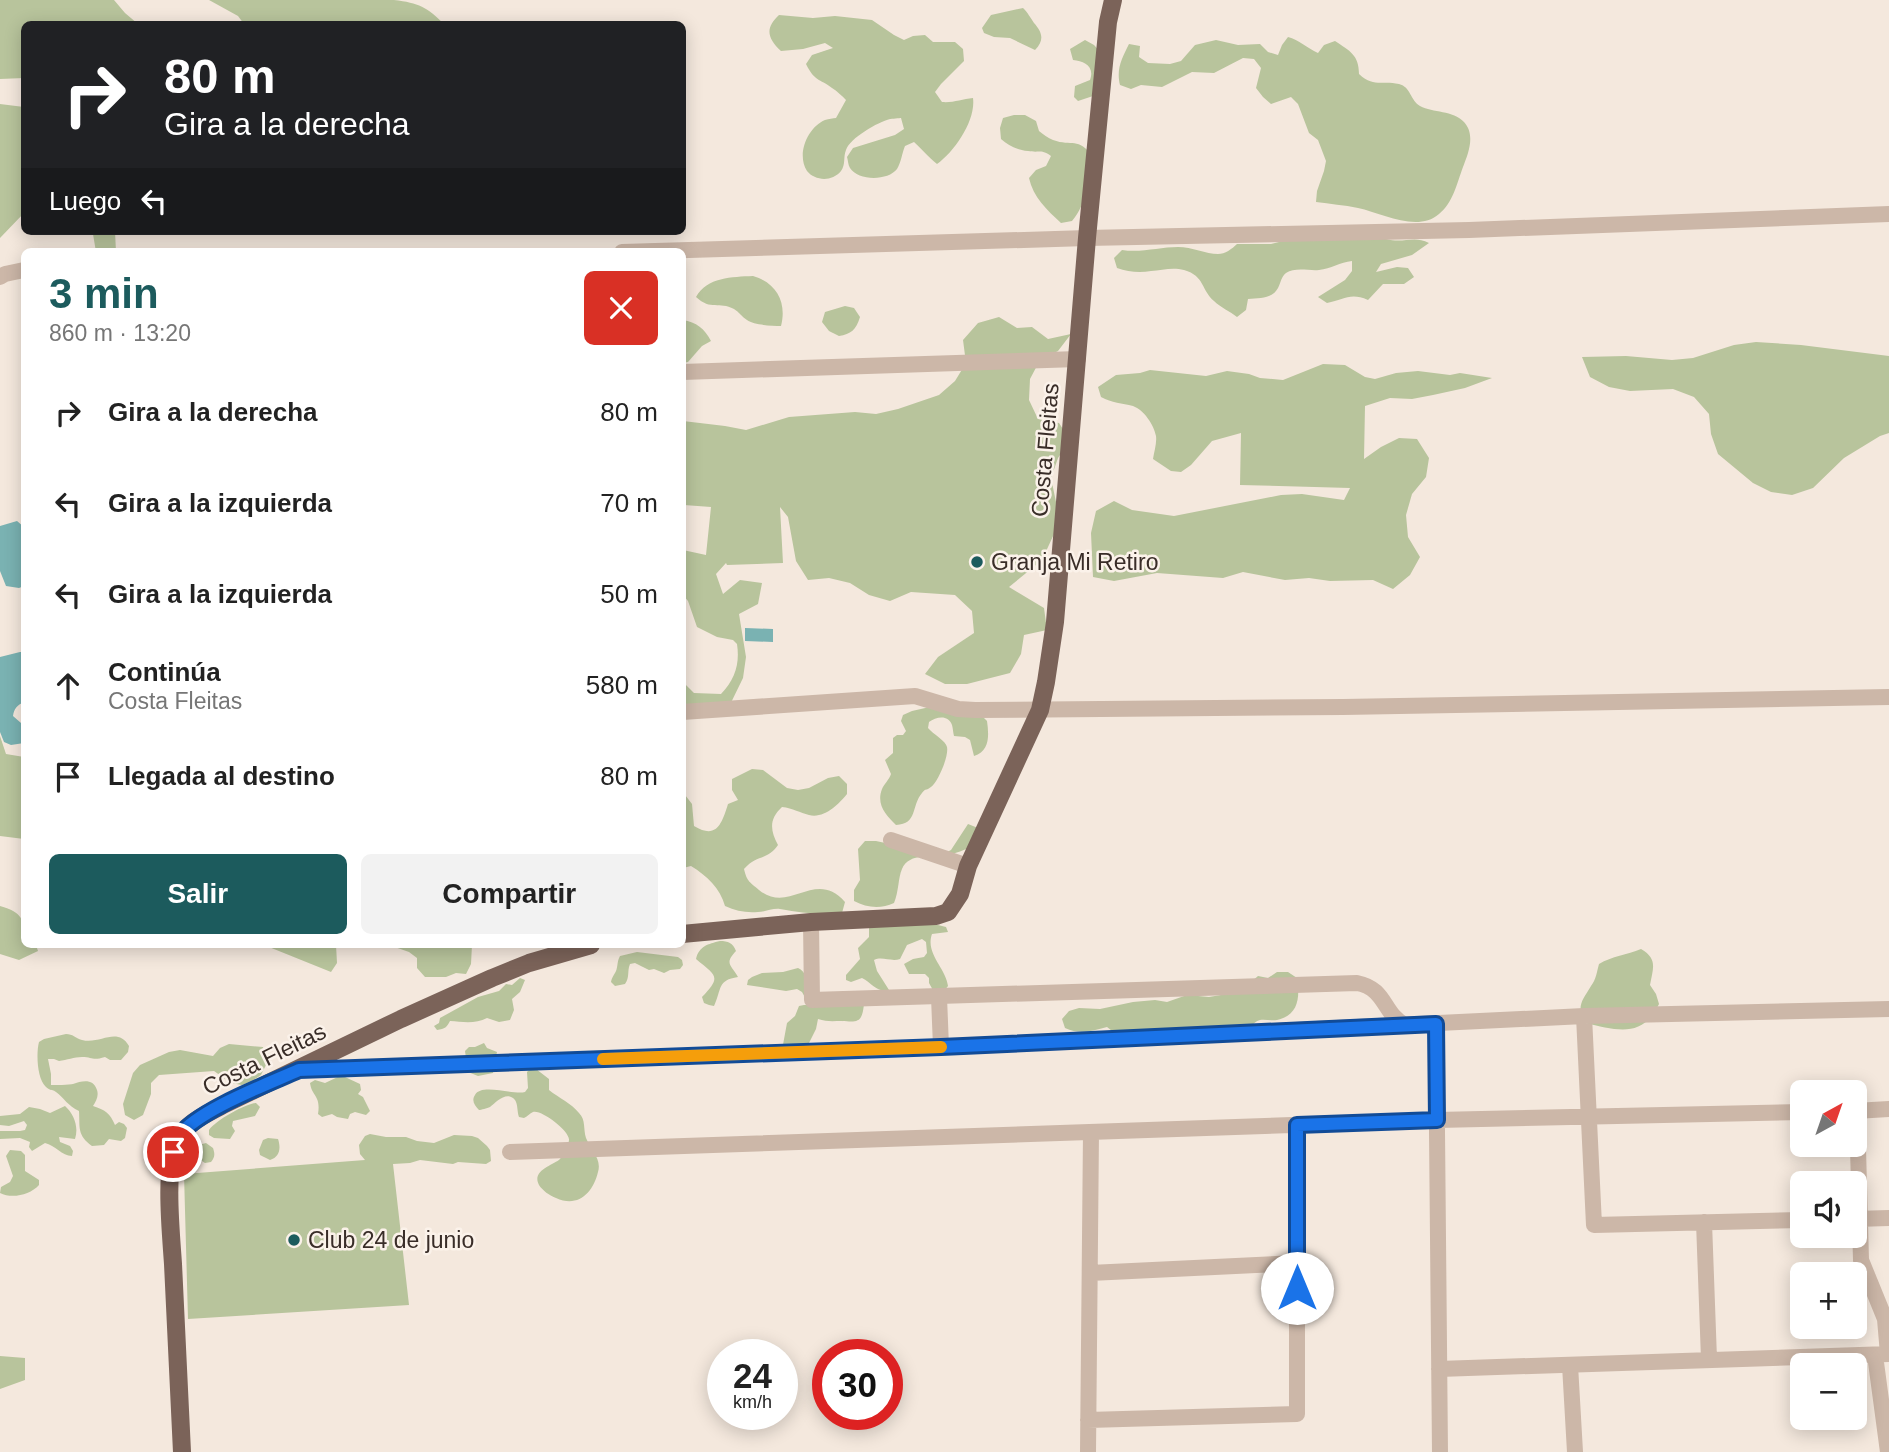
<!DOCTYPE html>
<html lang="es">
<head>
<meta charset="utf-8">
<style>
  body { margin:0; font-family:Arial,sans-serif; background:#f2f2f2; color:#222; height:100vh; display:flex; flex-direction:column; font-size:26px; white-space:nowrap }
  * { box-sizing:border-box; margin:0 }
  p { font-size:23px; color:#767676 }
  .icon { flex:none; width:38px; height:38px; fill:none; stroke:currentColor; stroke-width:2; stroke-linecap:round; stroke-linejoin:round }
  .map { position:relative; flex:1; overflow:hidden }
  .details { position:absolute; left:21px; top:248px; width:665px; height:700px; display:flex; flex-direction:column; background:#fff; border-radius:10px; box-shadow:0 4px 18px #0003 }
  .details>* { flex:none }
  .top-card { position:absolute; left:21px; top:21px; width:665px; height:214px; border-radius:10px; box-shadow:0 4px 18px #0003; background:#202124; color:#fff; overflow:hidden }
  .needle { width:46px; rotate:40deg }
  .fabs { position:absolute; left:1790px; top:1080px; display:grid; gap:14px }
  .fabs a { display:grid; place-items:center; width:77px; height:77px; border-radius:10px; background:#fff; box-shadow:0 4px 18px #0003; font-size:35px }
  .speed { position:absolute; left:707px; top:1339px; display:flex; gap:14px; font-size:35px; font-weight:700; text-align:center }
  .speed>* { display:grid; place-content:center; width:91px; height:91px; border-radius:50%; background:#fff; box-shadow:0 4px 18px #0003; line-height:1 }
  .speed small { font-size:18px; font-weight:400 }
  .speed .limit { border:10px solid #d22; background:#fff; color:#111 }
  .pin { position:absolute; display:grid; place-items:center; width:60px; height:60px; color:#fff; margin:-30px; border:4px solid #fff; border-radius:50%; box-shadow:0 2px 7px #0007 }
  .me { position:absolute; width:77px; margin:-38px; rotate:0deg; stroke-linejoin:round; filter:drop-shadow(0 0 5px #0008) }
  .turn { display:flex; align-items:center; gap:24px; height:147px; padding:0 28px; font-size:32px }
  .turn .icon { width:91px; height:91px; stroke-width:2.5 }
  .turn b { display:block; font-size:49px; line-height:60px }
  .then { display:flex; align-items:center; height:66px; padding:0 28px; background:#0003; gap:14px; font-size:26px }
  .round { display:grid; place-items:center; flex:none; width:74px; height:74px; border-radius:10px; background:#f2f2f2 }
  .summary { display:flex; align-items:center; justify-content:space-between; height:119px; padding:0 28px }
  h1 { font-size:42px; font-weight:800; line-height:52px; color:#1c5b5d }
  .action { display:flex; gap:14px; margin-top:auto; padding:14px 28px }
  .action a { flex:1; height:80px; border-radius:10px; background:#1c5b5d; color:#fff; font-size:28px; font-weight:800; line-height:80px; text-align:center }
  .action a+a { background:#f2f2f2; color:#222 }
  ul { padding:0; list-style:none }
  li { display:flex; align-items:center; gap:21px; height:91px; padding:0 28px }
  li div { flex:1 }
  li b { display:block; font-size:26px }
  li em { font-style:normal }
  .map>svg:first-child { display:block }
</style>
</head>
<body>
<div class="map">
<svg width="1889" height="1452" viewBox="0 0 1889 1452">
  <rect width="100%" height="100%" fill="#f4e8dd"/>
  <path fill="#b8c49c" d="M0,0H114L125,13L138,24H24V78L0,79Z
    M209,0H394C419,3 427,7 444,24H244L238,16Z
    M1023,8C1028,13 1030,17 1034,23C1042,32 1045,40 1035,50L1010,38L994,37L984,33L982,28L991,15Z
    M779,15L813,18L835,16L872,20L894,35L904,40L913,36L925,35L933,42H955L963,49L964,61L941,84L935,92L942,102C953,103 962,99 973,98C976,120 955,151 937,164C928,157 922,149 914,142L905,146C902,153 901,163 897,169C888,181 858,181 850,168C848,165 848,160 847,157L853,148L895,135L904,129L901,118C900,118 891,119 890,119C878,122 850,138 846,150C843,157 846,164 841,171C832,182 815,181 807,171C796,154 808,127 825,120C829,119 833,118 836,118L846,100C842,96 837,91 832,88C819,78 815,82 806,64L812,55L833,48L825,43L803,49L781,51C767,38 765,28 779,15Z
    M1288,37C1299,40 1307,48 1318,53L1324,45L1335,41C1350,51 1359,55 1359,74C1374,88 1382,80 1399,84C1411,87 1410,100 1420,106C1433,113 1453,110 1464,122C1476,135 1468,154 1463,167C1457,183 1453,203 1439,214C1417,233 1382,213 1358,208C1344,205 1330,204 1316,202L1317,191L1324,171L1326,161L1318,140L1309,133L1298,104L1291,97L1271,104L1263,97L1256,88L1261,68L1254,59L1243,58L1214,73L1192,72L1162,87L1141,85L1131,89L1120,85C1116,69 1122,58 1129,44L1140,46L1139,57L1148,63L1170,64L1181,61L1195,45L1216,40L1238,45L1260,44L1268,52L1278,55L1282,45Z
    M1085,40L1094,45L1105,57L1093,96L1078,101L1074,97L1075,86L1090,80C1095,66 1084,61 1073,60L1070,49Z
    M0,104L24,107V213L0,238Z
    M1014,115H1025L1036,121L1039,131C1043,134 1048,138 1053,140C1072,147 1078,136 1093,157C1088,179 1087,204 1072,221L1061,223C1047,210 1033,197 1029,178L1036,170L1046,166L1051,156C1041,149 1039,153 1028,151C1018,150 1009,146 1001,139L1000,128L1003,118Z
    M90,231H115L116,252H96L93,234Z
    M1303,236L1386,239C1404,244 1413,235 1429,243L1412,255L1381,264L1376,272L1397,267L1408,268L1414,277L1404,284H1383L1368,300C1350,292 1344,300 1327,303L1318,297L1345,280L1352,271V261C1340,262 1331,269 1319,270C1309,271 1295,267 1286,273C1281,277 1281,282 1278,288C1272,299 1260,298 1248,299L1246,310L1237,317C1230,311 1221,308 1214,301C1201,290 1205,276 1184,270C1173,267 1162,270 1151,271C1140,273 1128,272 1117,268L1114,258L1122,250C1141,253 1160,247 1178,247C1192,247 1206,254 1218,254C1225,254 1232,249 1237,244H1271Z
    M753,276C777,283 787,303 781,326C772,326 754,325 747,320C742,317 739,312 734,309C719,301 711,311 696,297C707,277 732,277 753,276Z
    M845,306L854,308L860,317C856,330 851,334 839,336L829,331L822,322L825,312Z
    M999,317L1017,328L1032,327L1048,339L1071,334L1058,351L1040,360L1030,379L1029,400L1038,419L1059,423L1070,440L1058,458L1051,478L1060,521L1042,560L1009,587L1044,608L1047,630L1024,635L1021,654L1010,673L967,684H945L925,674L938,657L974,633L972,611L955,595L911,592L890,601L869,595L850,583L829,578L808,580L796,561L788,517L780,507L783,563L727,565L726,563L716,574L723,594L740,580L762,583L758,604L739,614L746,657L743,678L724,717L683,706V682L694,693L721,694C735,679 740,664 737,644L733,640L717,637L697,627L688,601L683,595V550L706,555L711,507L684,505L683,510V421L725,426L746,430L789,417L855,412L876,414L898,409L939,395L955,381L966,363L963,340L978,323Z
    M683,320C696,322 705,329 711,341L702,346L688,362L683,363Z
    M1756,342L1801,345L1889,356V433L1880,436L1844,458L1813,488L1792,495L1771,492L1753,483L1718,454L1711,434L1709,414L1694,397L1673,389L1630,391L1609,387L1590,377L1582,357L1626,356L1672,360L1693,358L1734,345Z
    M1323,364L1345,365L1365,377L1375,379L1396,373L1418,371L1450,375L1460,373L1492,378L1465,388L1433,395L1412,399L1390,398L1365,406L1364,459L1381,447L1399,438L1417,439L1429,458L1426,477L1412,494L1406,515L1408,537L1420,557L1410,575L1393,589L1373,580L1330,581L1309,578L1285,580L1243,572L1223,578L1157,573L1114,581L1093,577L1091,533L1096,511L1114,501L1132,510L1174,516L1281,495L1302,494L1344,500L1350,488L1240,485L1241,433L1212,441L1191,465L1181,472L1171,471L1153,459C1154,452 1157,443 1156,436C1154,425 1144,410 1133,406C1122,403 1112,403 1101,397L1098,387L1116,375L1140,373L1150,370L1206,376L1227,371L1249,374L1260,378L1283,380Z
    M934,706L983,717L987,721C989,735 990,751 974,756L970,740L965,737L954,736C953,732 953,729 952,725C948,714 936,717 929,722L928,728C933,734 946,741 947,747C949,756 938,782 931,787C924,792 927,787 922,793C911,806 918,824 896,825C886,815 876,805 882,789C884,784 889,780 891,774L885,760L893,753V738L897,735H903L906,731L901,721L903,715L912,711Z
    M0,736L6,754L24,757V839L0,836Z
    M752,769L763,770L787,788L798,790L809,788L828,778L839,776L847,784V794C839,804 824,819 809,815C800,813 793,808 782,807C769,819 770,830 778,845C767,861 757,854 744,869C747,882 750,882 759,890C790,915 815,868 845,902L842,913C819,915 802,913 780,909C773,908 765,912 758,912C746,913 736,911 725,906C720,888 707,876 691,866L683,868V859L684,855L682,791L692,804L694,826C717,840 722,823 728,804L738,800L732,790V779Z
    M968,824L978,828L971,847C964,850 956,853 949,855C934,857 909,852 902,869C898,878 899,891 894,903C881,909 867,908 854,901V890L860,880L858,849L865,841H876L941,855L951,850Z
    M0,906C25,913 24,921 24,945H36L38,951L19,960L0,954Z
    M930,923L946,927L948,932L932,934C925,954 946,968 948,986L944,991L934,992L929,983V978L925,974H909L904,964L913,959L924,957L927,953L926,942L922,939L907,945L900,959C891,962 882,956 874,960L877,971L889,990C877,993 872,983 862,978L851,982L846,980V975L860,959L858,948L869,937V927Z
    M720,941C728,941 733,943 736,951C724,964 731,964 738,977C717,980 722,989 714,1006L709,1005L704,1003L702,997C722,976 716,976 696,959C699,946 708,944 720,941Z
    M264,945H336L337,963L331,972Z
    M389,945H472L471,964L466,974L456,973L446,977H425L417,968V958L409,952Z
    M1641,949C1658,959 1653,968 1650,985L1656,994L1659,1004C1642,1039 1617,1030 1585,1023C1576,1006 1582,1001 1591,986C1596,980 1597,971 1599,964C1612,956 1627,955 1641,949Z
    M637,952L678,957L682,960L683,965L680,969L670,970L664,973L654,969L649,970L635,963L630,964C627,971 630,977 625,984L615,986L611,982C612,977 614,975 616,971C618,966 617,961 620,956Z
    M798,968C810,973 807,990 807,1001L802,992L797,989L786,991L747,985L748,980L752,977L762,973L783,972Z
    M1277,972H1288L1297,978C1300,997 1299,1015 1277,1020C1271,1021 1265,1019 1260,1020C1252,1022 1248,1031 1245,1037L1235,1041L1225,1038L1116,1034L1107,1027C1092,1031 1080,1035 1065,1028L1062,1019L1069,1011L1079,1008L1100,1009L1133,1002L1155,1000L1167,1002L1187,995L1209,997L1221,995L1242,990L1258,976L1268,978Z
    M520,978L525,980L520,992L512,999L514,1010L510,1020L499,1022L487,1018C476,1024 463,1022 450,1021C447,1027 445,1029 437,1030L434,1026L439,1023L440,1018L478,997L499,991L506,984L512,985Z
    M864,1004C862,1023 858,1022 842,1021C833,1021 827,1022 818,1019L816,1029L807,1047L782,1050L787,1023L795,1016L799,1006L804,1005Z
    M66,1034C73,1034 75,1038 82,1040C100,1045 117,1026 129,1046L128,1052L121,1060H110L105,1057C92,1061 93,1057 82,1057C74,1057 67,1060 59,1061L54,1059H48L51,1074V1085C54,1085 70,1085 73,1084C82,1081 93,1078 97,1090C99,1096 96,1101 93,1106C105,1110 110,1113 115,1125L119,1122L124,1124L127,1128L125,1138L121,1141L109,1139L104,1145L92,1146C77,1135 80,1128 79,1111C68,1106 64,1098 56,1092C50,1088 52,1092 46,1087C37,1079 36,1053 39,1042L44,1039Z
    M484,1043L487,1048L497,1052L493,1073L478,1076L468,1072L465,1051L469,1047H475Z
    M229,1044L263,1047L266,1065L261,1075L252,1081L242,1085L231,1083L214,1071L159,1075L151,1083V1094L143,1115L134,1120L125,1115L123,1104L133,1073L140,1065L169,1052L180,1050L213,1056L220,1048Z
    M531,1068L536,1069L549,1079V1090C559,1098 571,1103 579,1113C586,1120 583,1129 586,1138C591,1150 602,1159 598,1172C593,1193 578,1208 556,1198C550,1196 542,1190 539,1185C531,1170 554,1165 560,1159C563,1155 569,1144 569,1140C570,1131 541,1109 533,1112C530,1113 527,1117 524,1118L519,1117C517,1112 518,1104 515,1100C507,1090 496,1102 490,1107C487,1108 481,1110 479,1110C475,1106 471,1101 475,1095C481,1083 513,1095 525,1092L528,1088L527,1072Z
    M340,1076L345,1077L360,1084L361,1090L358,1094L363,1097L370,1111L366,1115L355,1112L350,1114L348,1119L337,1117L332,1114L322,1117L318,1114C321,1095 312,1097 310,1083L315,1080L325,1083Z
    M256,1103L260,1107L255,1116L233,1121L232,1126L235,1131L230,1139L214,1138L209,1135V1130C216,1120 245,1104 256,1103Z
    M65,1106C74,1114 79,1127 75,1139L59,1137L60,1142L70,1146L73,1151L72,1156C62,1156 55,1145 45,1143L32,1151L29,1147L30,1142L20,1138L0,1139V1131H20L25,1130L27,1125L24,1121L9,1126L0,1125V1116L20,1114L29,1107L40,1109L50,1113Z
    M370,1134L386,1137H406L417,1141L434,1143L454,1135L472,1136L478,1138L487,1146L490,1150L491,1161L486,1164L458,1162L453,1164L420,1160L410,1163L393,1164L409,1305L188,1319L184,1174L365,1160L360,1154L359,1145L365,1136Z
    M268,1138L278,1139C281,1148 280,1157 270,1160L260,1155L259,1150L263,1140Z
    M206,1143L213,1148C215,1154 215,1157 211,1162L205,1163L196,1157L195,1146Z
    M10,1150L21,1151L25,1155V1171L39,1180V1185C30,1195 12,1199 0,1193L1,1187L10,1182L13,1176L6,1156Z
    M0,1356L25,1358V1380L0,1389Z"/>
  <path fill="#7ab2b2" d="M17,521L24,527V586L19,588L6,586L0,571V526Z
    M745,628L773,629V642L745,641Z
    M20,652H24V702C17,705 14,709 13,716L21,723L24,724V743L11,745L4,742L0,732V657Z"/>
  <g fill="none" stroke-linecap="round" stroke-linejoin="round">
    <path stroke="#ccb7a8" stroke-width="16" d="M622,252L1087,238L1469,230L1889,214
      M0,277L5,274L24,270
      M682,372L1078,359
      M682,712L915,696L958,709L975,710L1343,707L1889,697
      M891,840L968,866
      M811,922L812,1000L1357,983C1387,989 1382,1013 1405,1025
      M939,997L941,1047
      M1584,1016L1594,1225L1802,1220
      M1436,1024L1440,1452
      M299,1070L941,1047L1584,1016L1889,1009
      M1855,1111L1889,1109
      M1857,1111L1861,1260L1885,1319L1888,1354
      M510,1152L1437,1120L1802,1112
      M1855,1219L1889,1218
      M1704,1222L1709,1359
      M1090,1273L1297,1263
      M1875,1355L1888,1452
      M1570,1365L1575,1452
      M1439,1369L1889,1354
      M1088,1420L1297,1414V1125
      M1088,1452L1091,1132"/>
    <path stroke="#7b6359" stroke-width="18" d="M682,934L811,922L936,916L948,912L960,894L968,866L1040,710L1046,682L1055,622L1087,238L1108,22L1113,0
      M182,1452C179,1389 176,1326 173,1264C171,1233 164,1167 177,1141C185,1123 207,1114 223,1105L401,1019L492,978L529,963L591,945"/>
  </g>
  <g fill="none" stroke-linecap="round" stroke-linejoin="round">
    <defs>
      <path id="route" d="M173,1152C174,1146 176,1141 179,1136C198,1110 268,1084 299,1070L941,1047L1436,1024L1437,1120L1297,1125V1288"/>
    </defs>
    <use href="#route" stroke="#114b97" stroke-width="18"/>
    <use href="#route" stroke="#1a73e8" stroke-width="12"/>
    <path stroke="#f59e0b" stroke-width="12" d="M603,1059L941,1047"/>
  </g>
  <g fill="#1c5b5d" stroke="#fbf2ea" stroke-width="2.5">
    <circle cx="977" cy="562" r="7"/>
    <circle cx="294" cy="1240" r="7"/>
  </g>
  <g text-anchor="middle" stroke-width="5" stroke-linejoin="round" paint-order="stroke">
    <g font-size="23" fill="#392d28" stroke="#fbf2ea">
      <text transform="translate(1045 450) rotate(-85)" y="8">Costa Fleitas</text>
      <text transform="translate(264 1059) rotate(-26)" y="8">Costa Fleitas</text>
    </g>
    <g font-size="23" fill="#392d28" stroke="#fbf2ea" text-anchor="start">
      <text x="991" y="570">Granja Mi Retiro</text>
      <text x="308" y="1248">Club 24 de junio</text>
    </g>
  </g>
</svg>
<div class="fabs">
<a><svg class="needle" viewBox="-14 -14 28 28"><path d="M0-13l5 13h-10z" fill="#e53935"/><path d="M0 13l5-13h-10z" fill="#767676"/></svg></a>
<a><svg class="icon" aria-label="sound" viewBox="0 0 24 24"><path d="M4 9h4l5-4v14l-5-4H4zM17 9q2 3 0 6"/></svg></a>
<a>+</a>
<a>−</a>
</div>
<div class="speed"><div>24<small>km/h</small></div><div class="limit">30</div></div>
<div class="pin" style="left:173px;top:1152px;background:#d93025"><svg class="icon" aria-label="arrive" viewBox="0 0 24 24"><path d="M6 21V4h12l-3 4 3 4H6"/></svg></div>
<svg class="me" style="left:1297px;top:1288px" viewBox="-20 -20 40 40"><circle r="19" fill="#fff"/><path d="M0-13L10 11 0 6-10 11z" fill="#1a73e8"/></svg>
<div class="top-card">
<div class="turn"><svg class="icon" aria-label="right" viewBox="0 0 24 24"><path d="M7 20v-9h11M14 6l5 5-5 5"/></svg><div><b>80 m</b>Gira a la derecha</div></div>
<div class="then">Luego<svg class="icon" aria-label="left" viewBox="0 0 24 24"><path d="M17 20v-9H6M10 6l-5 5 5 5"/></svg></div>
</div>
<section class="details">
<div class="summary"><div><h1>3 min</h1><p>860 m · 13:20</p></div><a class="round" style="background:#d93025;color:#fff"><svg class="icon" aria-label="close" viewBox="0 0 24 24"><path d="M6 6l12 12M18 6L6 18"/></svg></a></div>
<ul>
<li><svg class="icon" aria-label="right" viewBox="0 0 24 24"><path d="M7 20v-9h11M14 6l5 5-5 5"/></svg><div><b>Gira a la derecha</b></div><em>80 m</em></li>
<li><svg class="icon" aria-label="left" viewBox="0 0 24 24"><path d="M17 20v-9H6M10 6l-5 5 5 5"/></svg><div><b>Gira a la izquierda</b></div><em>70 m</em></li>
<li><svg class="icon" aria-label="left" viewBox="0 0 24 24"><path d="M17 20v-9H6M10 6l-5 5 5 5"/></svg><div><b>Gira a la izquierda</b></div><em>50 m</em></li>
<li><svg class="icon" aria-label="ahead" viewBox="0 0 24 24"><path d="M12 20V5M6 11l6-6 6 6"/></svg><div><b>Continúa</b><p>Costa Fleitas</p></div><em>580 m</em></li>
<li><svg class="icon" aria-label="arrive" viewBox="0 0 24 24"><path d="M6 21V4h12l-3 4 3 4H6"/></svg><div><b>Llegada al destino</b></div><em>80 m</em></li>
</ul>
<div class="action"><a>Salir</a><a>Compartir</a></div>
</section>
</div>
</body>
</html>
